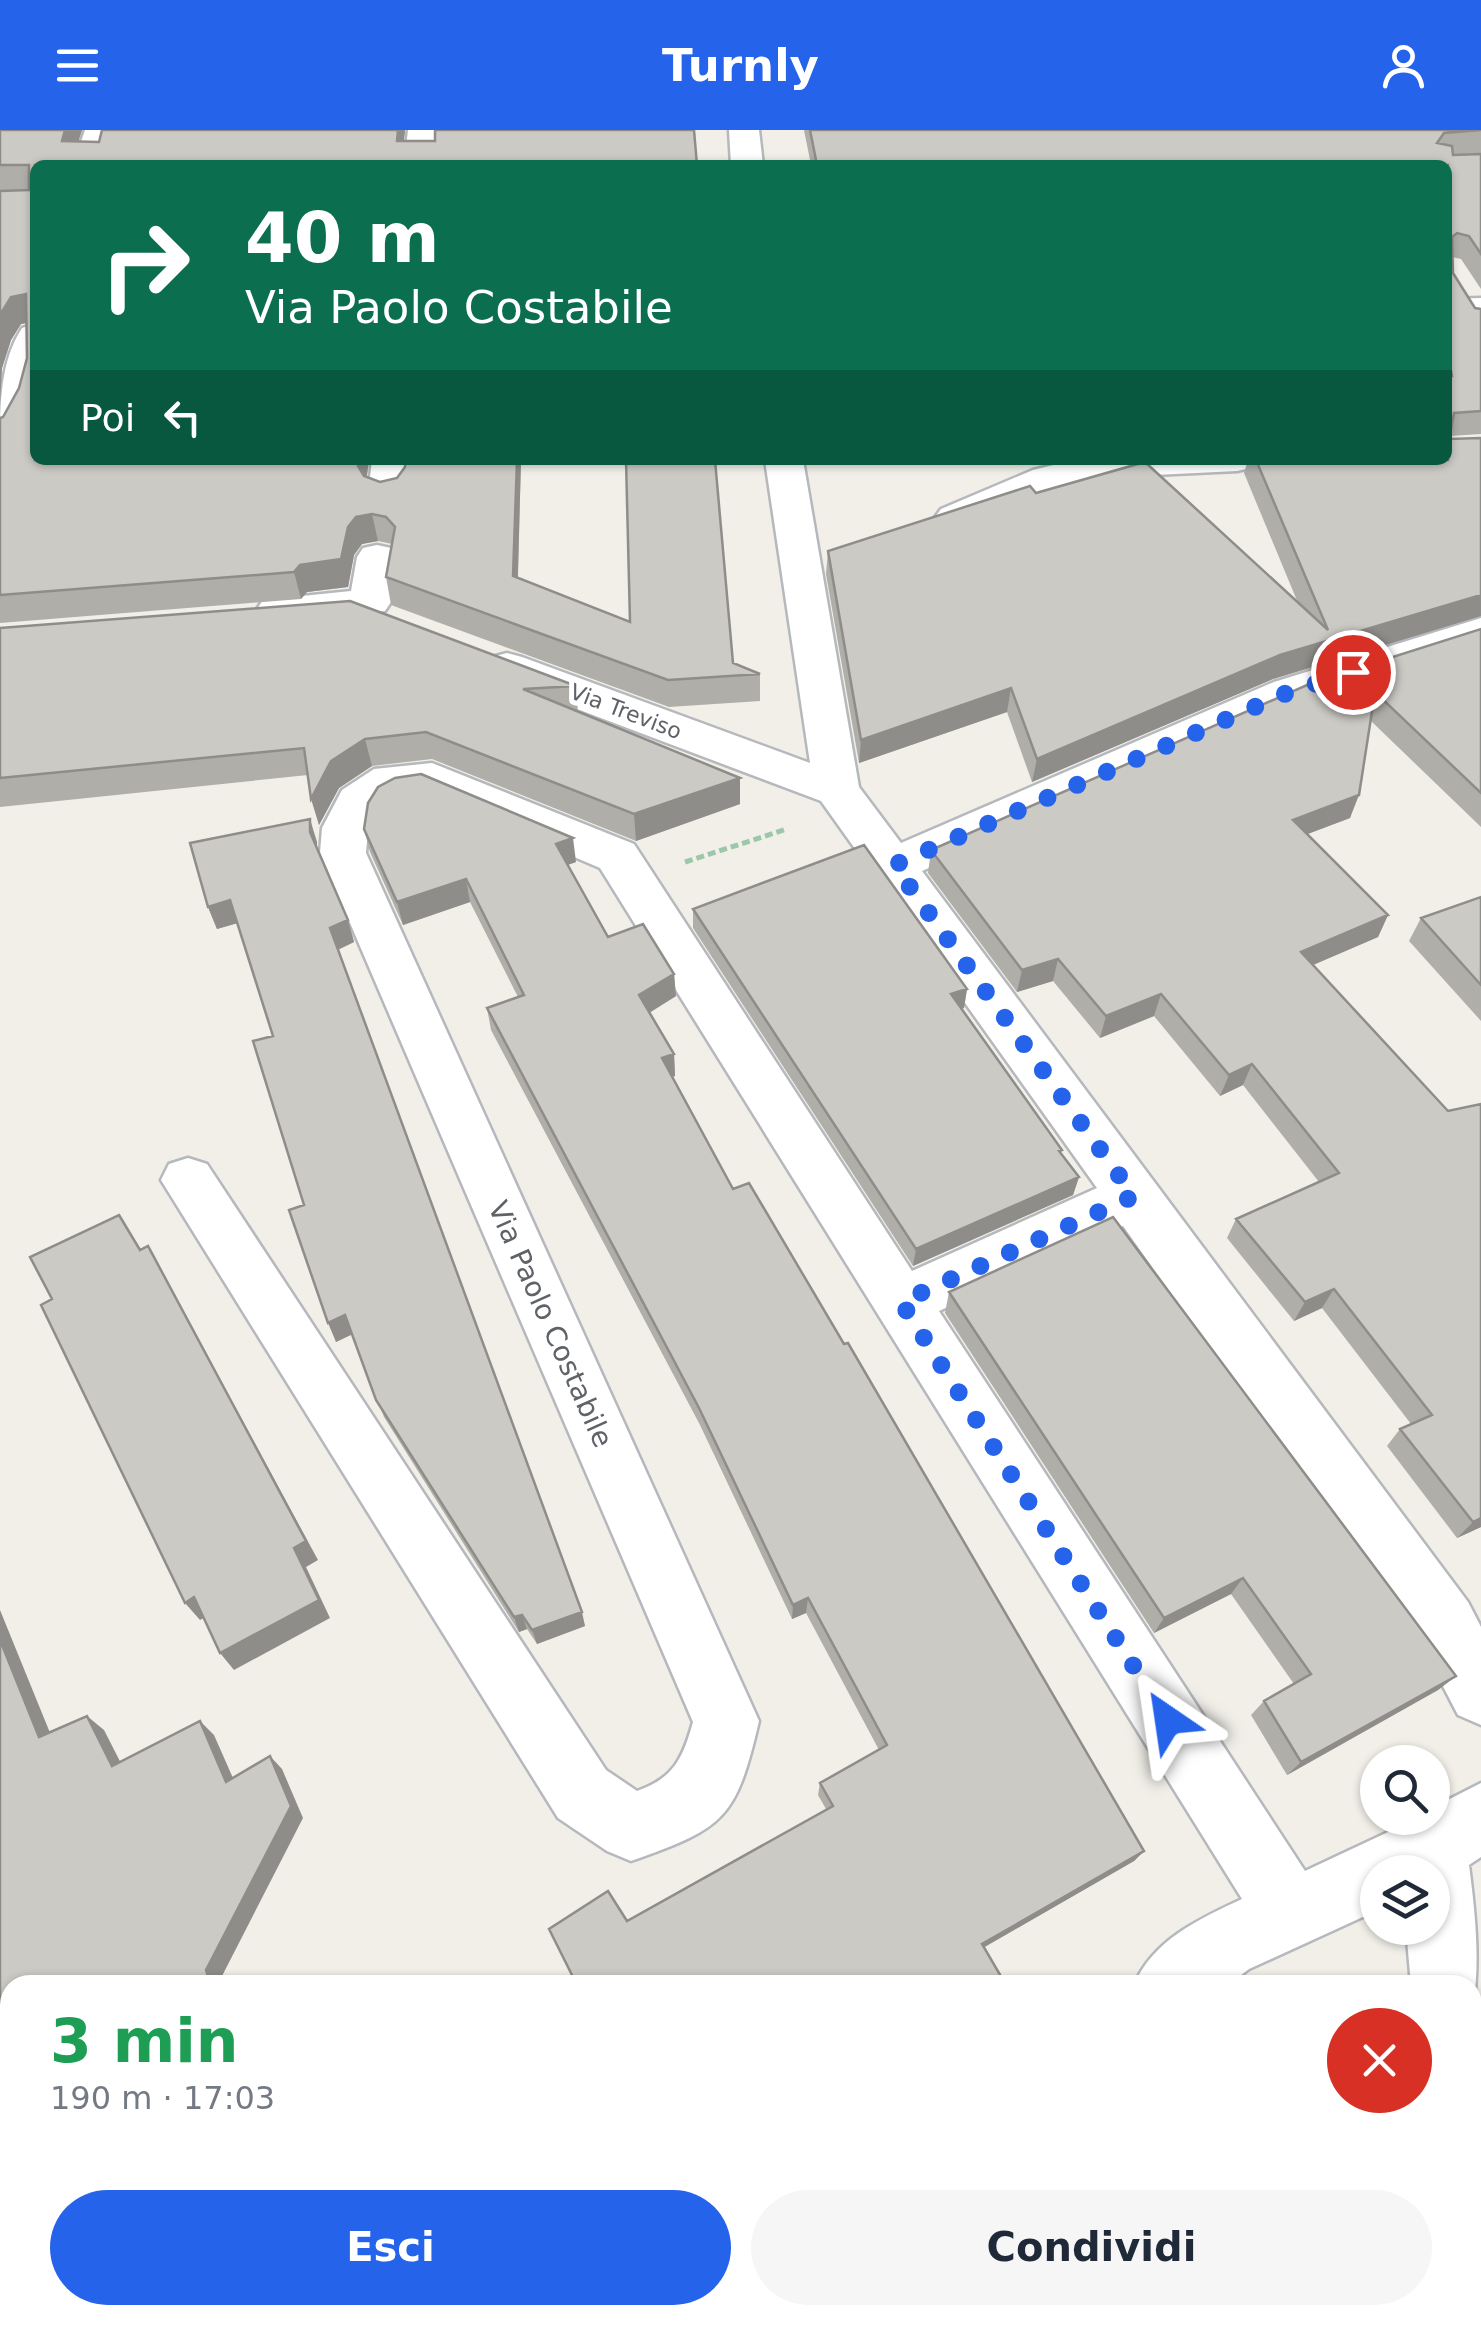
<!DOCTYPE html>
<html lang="it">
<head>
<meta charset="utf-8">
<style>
  body { margin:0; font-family:"DejaVu Sans",sans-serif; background:#f6f6f7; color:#1f2937; height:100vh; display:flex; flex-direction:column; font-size:38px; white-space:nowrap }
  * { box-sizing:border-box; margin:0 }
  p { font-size:32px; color:#747a83 }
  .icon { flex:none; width:55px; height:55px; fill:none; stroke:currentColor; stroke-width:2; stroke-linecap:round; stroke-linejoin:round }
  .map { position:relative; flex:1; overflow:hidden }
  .panel { position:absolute; left:0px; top:1845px; width:1482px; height:350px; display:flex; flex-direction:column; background:#fff; border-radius:30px 30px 0 0; box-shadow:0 2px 8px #0004 }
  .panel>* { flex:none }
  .banner { position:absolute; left:30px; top:30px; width:1422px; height:305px; border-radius:15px; box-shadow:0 2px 8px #0004; background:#0b6e4f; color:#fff; overflow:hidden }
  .tools { position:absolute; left:1360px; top:1615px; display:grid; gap:20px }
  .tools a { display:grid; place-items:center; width:90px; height:90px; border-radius:50%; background:#fff; box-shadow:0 2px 8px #0004; font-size:50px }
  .pin { position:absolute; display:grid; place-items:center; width:85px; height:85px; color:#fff; margin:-42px; border:5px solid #fff; border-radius:50%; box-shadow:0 2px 10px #0007 }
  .me { position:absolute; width:110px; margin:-55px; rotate:328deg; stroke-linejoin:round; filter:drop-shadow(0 0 8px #0008) }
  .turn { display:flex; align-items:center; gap:35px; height:210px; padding:0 50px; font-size:45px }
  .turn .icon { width:130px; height:130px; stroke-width:2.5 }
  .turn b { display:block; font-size:70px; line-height:85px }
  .then { display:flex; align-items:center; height:95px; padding:0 50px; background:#0003; gap:20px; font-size:38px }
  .round { display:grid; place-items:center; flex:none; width:105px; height:105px; border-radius:52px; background:#f6f6f7 }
  .head { display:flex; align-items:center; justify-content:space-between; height:170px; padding:0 50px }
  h1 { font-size:60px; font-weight:700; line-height:75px; color:#1e9e55 }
  .button { display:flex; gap:20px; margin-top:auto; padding:20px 50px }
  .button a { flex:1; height:115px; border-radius:60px; background:#2563eb; color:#fff; font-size:40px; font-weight:700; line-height:115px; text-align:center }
  .button a+a { background:#f6f6f7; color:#1f2937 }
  header { display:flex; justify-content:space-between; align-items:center; height:130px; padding:0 50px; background:#2563eb; color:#fff; font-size:45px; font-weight:700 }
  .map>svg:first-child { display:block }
</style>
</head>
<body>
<header><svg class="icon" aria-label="menu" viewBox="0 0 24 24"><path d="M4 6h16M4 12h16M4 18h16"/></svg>Turnly<svg class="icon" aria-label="person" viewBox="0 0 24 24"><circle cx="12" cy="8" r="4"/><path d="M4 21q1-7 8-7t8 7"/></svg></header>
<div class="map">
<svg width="1481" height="2195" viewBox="0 0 1481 2195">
  <rect width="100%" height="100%" fill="#f1efe8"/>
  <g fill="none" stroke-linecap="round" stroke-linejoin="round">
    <defs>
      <path id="minor" d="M85,0H115L105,35H73Z
        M408,0H438L436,35H404Z
        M729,0H759L763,35H731Z
        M1481,168V188L1448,189V169Z
        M34,194C39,231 35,279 13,311L0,314C0,274 0,232 22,198Z
        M372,330H410L406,364L401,372L387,376L373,372L368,364Z
        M765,330H803L859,657L901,713L1274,552L1481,488V515L1304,572L922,741L1468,1472L1481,1497V1595L1458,1585L1422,1516L1123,1096L939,1181L1305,1741L1418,1688H1432V1678L1481,1653V1727L1469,1735C1475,1781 1481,1836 1472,1880V1855H1411L1406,1798H1432V1742H1378V1780L1249,1839L1228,1855H1134C1153,1810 1199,1789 1242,1769L600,738L427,664C383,666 369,679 366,723L759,1591C736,1689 725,1698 631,1731L607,1721L558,1688L161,1050L169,1034L188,1028L207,1034L606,1640L637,1661C674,1648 683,1628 693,1592L320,723L322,698L342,660L374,639L432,633L634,714L912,1141L1097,1058L821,671L492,547L486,537L492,527L507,523L522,527L810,633Z
        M1074,330H1256L1250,338L1237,341L1092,348L1060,356L955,399L941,395L935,387L941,379L1033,340Z
        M377,415L391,418L397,427L391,472L385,481L278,492L263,488L257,479L263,470L351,461L357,427L363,418Z
        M1472,2060L1481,2063V2195H1447L1443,2185H1472Z
        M144,2185H230L225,2195H140Z
        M329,2185H411L415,2195H334Z
        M1002,2185H1082L1078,2195H998Z"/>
    </defs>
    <use href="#minor" stroke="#b5b8bc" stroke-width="5"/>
    <path stroke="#9cc7a9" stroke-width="5" stroke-dasharray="8 4" stroke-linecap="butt" d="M685,732L787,699"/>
    <use href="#minor" fill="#fff" fill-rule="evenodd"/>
  </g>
  <path fill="#afaea9" d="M0,0H82L78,11L99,12L405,0L404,11H435L694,0L35,330H369L367,347L380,352L397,348L405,337V330H521L518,448L760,544V571L669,577L391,475L386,447L392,414L378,411L362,414L354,425L348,457L307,462L301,469L0,493V288L3,287L19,258L27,228V193L21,194L11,210L2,238L0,271Z
    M804,0H1481V23L1453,25L1481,24V159L1461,129L1452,127L1453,143L1475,178L1481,179V304L1450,306L1449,309L1481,308V486L1273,549L1032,652L1007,582L859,633L826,444L828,421L1036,363L1298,473L1244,343L1248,330H1448V35H811Z
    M0,498L576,556L578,582L740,674L636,711L432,629L372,636L339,658L319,695L308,645L0,677Z
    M1481,499V697L1371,591L1350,688L1307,704L1388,785L1378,807L1313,835L1481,1397L1457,1408L1387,1316L1400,1299L1411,1294L1322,1178L1294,1191L1227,1108L1236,1089L1319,1052L1243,955L1220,966L1154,886L1100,908L1053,851L1017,862L928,743L931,720Z
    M364,699L576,732L567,735L608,807L674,844L676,866L649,883L674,924L675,946L672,947L733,1059L1144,1721L1134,1731L984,1817L627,1791L826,1679L818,1665L820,1653L879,1620L806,1483L792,1489L700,1295L491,900L487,878L518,867L470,772L403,795L370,722Z
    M317,712V718L348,790L354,812L338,820L585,1496L537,1514L527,1499L519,1502L384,1287L352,1204L336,1212L304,1075L273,906L237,793L217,799L208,777Z
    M1481,767V891L1409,811L1421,788Z
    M693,779L967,859L964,878L961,879L1062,1020L1061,1023L1079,1047L1073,1065L913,1136L693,798Z
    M949,1162L1456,1546L1438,1560L1287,1645L1251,1585L1264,1571L1294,1554L1231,1464L1154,1503L945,1183Z
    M1084,2185H1214L1222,2195H1081Z
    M1233,2185H1443L1444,2195H1232Z"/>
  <path fill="#8f8d8a" d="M65,0H82L71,35L62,11Z
    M398,0H405L401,35L397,11Z
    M26,164L35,191L21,194L11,210L2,238L0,271V185L11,167Z
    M359,330H369L364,364L358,336Z
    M517,330H521L517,473L513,446Z
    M372,384L378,411L362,414L354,425L348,457L307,462L301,469L294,442L300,435L348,397L356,387Z
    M1481,465V486L1273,549L1032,652L1037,629L1280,525Z
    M1011,558L1007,582L859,633L861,610Z
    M365,609L372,636L339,658L319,695L311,669L331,631Z
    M740,648V674L636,711L634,684Z
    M1359,665L1350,688L1284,713L1293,690Z
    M310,689L317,712V724L310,702Z
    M573,708L576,732L559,738L556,714Z
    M466,749L470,772L403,795L397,772Z
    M230,770L238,793L217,799L208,777Z
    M1388,785L1378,807L1292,844L1301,822Z
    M348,790L354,812L337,820L330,798Z
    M1058,829L1053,851L1017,862L1022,840Z
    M674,844L676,866L641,888L639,865Z
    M967,859L964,878L947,883L951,864Z
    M1161,864L1154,886L1100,908L1106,886Z
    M674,924L675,946L664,950L662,928Z
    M1252,934L1243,955L1220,966L1229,945Z
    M1079,1047L1073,1065L913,1136L916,1119Z
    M148,1116L318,1430L306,1437L330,1488L234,1540L220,1523Z
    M1334,1159L1322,1178L1294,1191L1305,1172Z
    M345,1185L353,1204L336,1212L328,1193Z
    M1481,1388V1397L1457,1408L1473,1392Z
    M1243,1448L1231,1464L1154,1503L1164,1488Z
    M194,1467L209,1485L200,1490L185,1473Z
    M808,1468L806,1483L792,1489L793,1475Z
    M0,1480L57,1620L39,1607L0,1510Z
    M582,1482L585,1496L537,1514L532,1500Z
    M522,1485L527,1499L519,1502L514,1487Z
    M1456,1546L1438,1560L1287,1645L1301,1632Z
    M87,1586L104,1600L129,1649L112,1636Z
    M200,1591L214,1605L240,1664L226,1652Z
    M270,1626L282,1639L303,1688L221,1848L224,1855H211L206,1840Z
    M1144,1721L1134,1731L976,1822L982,1814Z
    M0,2121L10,2133V2164L0,2151Z
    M27,2185H52L57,2192L54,2195H33Z"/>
  <path fill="#cccac5" stroke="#8f8d8a" stroke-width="2.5" d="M0,0H65L62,11L99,12L102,0H398L397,11H435V0H694L697,35H35V330H359L358,336L364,346L380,352L397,348L405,337V330H517L513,446L630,492L626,330H715L733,533L760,544L668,550L386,447L395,397L386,387L372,384L356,387L348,397L341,429L300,435L294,442L0,465V288L3,287L19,258L27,228L26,164L11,167L0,185V61L29,60V35H0Z
    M810,0H1481L1444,3L1437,13L1452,16L1453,25L1481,24V124L1469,106L1457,103L1452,107L1453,143L1475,178L1481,179V281L1454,283L1449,309L1481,308V465L1280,525L1037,629L1011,558L861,610L828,421L1030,356L1036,363L1145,332L1328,500L1256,330H1448V247L1452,246L1448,225V35H817Z
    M350,471L576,556L523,559L740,648L634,684L426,602L365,609L331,631L311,669L304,618L0,648V498Z
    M1481,499V663L1375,562L1359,665L1293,690L1388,785L1301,822L1448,981L1481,974V1388L1473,1392L1400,1299L1432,1285L1334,1159L1305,1172L1236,1089L1339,1043L1252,934L1229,945L1161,864L1106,886L1058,829L1022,840L931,720L1314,552Z
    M421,644L573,708L556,714L608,807L643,794L674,844L639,865L674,924L662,928L733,1059L749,1053L844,1214L848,1213L1144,1721L982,1814L1006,1855H577L549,1799L608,1761L627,1791L833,1676L820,1653L887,1615L808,1468L793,1475L699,1278L487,878L524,865L466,749L397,772L364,699L368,673L378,657L395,648Z
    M310,689V702L348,790L330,798L582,1482L532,1500L522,1485L514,1487L376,1270L345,1185L328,1193L289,1080L304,1075L253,911L273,906L230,770L208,777L190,713Z
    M864,715L967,859L951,864L1062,1020L1059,1021L1079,1047L916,1119L693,779Z
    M1481,767V855L1421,788Z
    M119,1085L140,1120L148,1116L306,1411L294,1418L319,1470L220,1523L194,1467L185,1473L41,1175L52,1169L30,1127Z
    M1113,1087L1456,1546L1301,1632L1264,1571L1311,1544L1243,1448L1164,1488L949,1162Z
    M0,1510L39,1607L87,1586L112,1636L200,1591L226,1652L270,1626L291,1676L206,1840L211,1855H10V2018L0,1988Z
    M0,2151L10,2164V2185H27L34,2194L33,2195H0Z
    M1092,2185H1214L1222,2195H1090Z
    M1245,2185H1443L1444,2195H1244Z"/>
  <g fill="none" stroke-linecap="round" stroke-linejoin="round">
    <path stroke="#2563eb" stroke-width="18" stroke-dasharray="0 32.4" d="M1168,1590L901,1172L1134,1066L894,735L1289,562L1353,542"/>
  </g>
  <g text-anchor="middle" stroke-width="10" stroke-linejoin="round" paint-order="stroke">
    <g font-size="22" fill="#5f6368" stroke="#fff">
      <text transform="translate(626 581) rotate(21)" y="8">Via Treviso</text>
    </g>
    <g font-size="28" fill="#5f6368" stroke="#fff">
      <text transform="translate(551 1194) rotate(66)" y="10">Via Paolo Costabile</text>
    </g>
  </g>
</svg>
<div class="tools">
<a><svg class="icon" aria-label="search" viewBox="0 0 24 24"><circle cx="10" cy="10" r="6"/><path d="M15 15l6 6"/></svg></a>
<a><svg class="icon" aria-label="layers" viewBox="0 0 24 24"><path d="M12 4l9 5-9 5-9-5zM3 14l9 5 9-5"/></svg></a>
</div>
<div class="pin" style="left:1353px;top:542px;background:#d93025"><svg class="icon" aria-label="arrive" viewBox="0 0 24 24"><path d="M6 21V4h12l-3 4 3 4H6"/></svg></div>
<svg class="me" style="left:1168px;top:1590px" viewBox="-20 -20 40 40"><path d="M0-17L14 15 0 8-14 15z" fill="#2563eb" stroke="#fff" stroke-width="4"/></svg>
<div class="banner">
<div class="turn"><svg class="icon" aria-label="right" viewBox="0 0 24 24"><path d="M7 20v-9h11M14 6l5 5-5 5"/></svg><div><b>40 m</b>Via Paolo Costabile</div></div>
<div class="then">Poi<svg class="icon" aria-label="left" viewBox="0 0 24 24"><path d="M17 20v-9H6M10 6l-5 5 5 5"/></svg></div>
</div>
<section class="panel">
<div class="head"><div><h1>3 min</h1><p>190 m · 17:03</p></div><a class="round" style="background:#d93025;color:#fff"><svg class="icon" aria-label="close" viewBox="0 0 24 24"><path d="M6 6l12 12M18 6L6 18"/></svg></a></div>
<div class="button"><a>Esci</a><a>Condividi</a></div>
</section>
</div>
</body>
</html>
